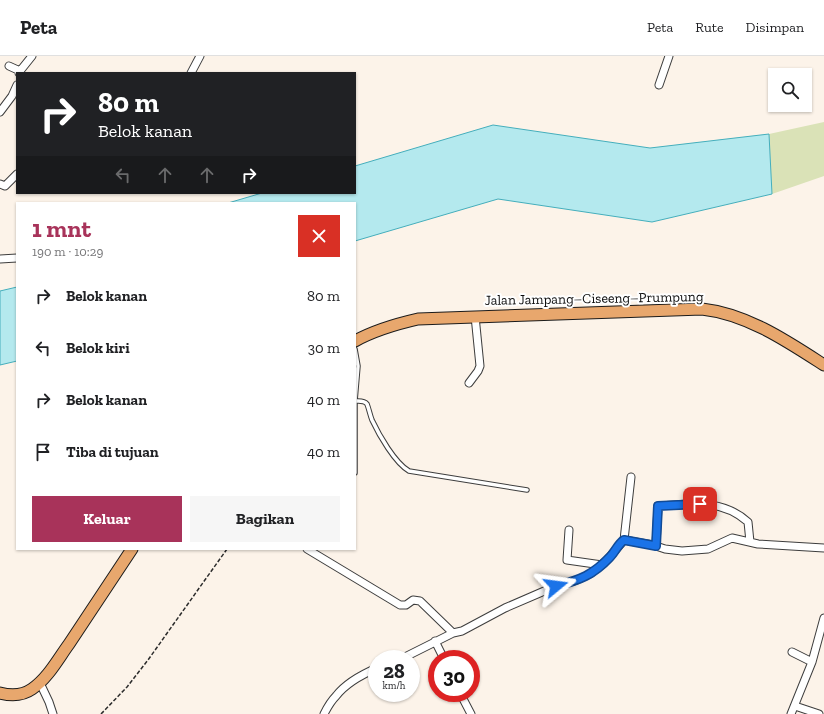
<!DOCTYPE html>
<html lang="id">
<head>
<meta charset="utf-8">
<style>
  body { margin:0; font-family:"Zilla Slab",serif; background:#f6f6f6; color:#202124; height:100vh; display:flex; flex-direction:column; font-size:15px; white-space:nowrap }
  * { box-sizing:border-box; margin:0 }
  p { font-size:13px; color:#757577 }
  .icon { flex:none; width:22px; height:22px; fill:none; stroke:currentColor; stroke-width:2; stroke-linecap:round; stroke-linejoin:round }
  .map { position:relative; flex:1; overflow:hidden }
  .sheet { position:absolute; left:16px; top:146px; width:340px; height:348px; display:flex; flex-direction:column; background:#fff; border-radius:0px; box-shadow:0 1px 3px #0004 }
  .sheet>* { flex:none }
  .hud { position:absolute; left:16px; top:16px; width:340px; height:122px; border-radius:0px; box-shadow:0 1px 3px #0004; background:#202124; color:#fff; overflow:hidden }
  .buttons { position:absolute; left:768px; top:12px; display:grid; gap:8px }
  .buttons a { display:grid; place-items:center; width:44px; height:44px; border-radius:0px; background:#fff; box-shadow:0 1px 3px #0004; font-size:20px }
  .speed { position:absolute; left:368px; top:594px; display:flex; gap:8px; font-size:20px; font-weight:700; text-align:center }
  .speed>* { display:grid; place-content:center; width:52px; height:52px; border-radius:50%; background:#fff; box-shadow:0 1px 3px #0004; line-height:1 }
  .speed small { font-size:10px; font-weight:400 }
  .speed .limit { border:6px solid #d22; background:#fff; color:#111 }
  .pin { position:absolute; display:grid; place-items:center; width:34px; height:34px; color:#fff; margin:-17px; border-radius:8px; box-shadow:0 2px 6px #0006 }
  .me { position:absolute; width:44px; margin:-22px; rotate:74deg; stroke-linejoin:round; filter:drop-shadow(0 0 3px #0008) }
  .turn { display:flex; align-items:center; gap:14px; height:84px; padding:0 16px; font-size:18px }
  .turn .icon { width:52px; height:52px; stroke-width:2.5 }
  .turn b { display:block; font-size:28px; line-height:34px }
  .lanes { display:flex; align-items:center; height:38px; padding:0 16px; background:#0003; justify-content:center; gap:20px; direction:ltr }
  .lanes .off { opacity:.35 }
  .round { display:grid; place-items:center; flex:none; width:42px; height:42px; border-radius:0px; background:#f6f6f6 }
  .headline { display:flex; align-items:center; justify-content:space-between; height:68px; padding:0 16px }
  h1 { font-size:24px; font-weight:700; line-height:30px; color:#a8335a }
  .action { display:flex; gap:8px; margin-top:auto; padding:8px 16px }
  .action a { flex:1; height:46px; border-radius:0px; background:#a8335a; color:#fff; font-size:16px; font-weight:700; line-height:46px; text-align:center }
  .action a+a { background:#f6f6f6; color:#202124 }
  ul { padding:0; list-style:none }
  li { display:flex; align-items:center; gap:12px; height:52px; padding:0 16px }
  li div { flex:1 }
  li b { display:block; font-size:15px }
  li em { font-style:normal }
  header { display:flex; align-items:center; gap:24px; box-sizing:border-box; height:56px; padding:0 20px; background:#fff; border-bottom:1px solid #e0e0e0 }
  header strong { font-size:19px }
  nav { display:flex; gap:22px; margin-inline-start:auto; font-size:14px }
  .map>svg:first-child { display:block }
</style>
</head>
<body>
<header>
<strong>Peta</strong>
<nav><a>Peta</a><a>Rute</a><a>Disimpan</a></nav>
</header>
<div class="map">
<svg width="824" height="658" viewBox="0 0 824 658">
  <rect width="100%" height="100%" fill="#fcf3e9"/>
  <path fill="#dae2b7" d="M824,66V120L772,138L769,78Z"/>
  <path fill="#b4e9ee" stroke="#44aebc" d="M493,69L650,92L769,78L772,138L652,166L498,143L355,185V147H228L262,137H355V110Z
    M17,231V305L0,309V235Z"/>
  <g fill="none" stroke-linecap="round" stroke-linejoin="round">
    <defs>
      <path id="lane" d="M355,293L358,310L355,345V417
        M355,345C359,345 364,344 367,348C369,353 370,359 372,364C379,379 395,407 409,415L527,434"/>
      <path id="street" d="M9,10L20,15
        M19,17L20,15L32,0
        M191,17L200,0
        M659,29L669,0
        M0,56L12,40L17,29
        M0,128L5,130L17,118
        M0,203L17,202
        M469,327L478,315L480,310L475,260
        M569,474L567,504L602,509
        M624,484L631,421
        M656,490L658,450C691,448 721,442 748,466L750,486
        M307,493L400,549H406L413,544L420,545L453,577
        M435,585L444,603
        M792,596L812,606
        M401,603L453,577L462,575L505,552L549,533L577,524L590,518L607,504L624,484L653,489L665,493L682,495L708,493L732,482L758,488L824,492
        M40,627L49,646L53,658
        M460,637L471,658
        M795,650L819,658
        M324,658C327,652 331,645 336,640C346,627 363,618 377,612
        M791,658L812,606L824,562"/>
      <path id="primary" d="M355,285C375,274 396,268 418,263L702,253C747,258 787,285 824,309
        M0,637C12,640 22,640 32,633C48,622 58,603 69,588C90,556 111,525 132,493"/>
    </defs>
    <use href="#lane" stroke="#3d3d3d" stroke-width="5.5"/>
    <use href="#street" stroke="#3d3d3d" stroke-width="9"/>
    <use href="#primary" stroke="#1b1b1b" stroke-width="13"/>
    <path stroke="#2c2c2c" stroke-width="1.5" stroke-dasharray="4 2" stroke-linecap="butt" d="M101,658L127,631L148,604L227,493"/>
    <use href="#lane" stroke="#fff" stroke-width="3.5"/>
    <use href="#street" stroke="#fff" stroke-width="7"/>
    <use href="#primary" stroke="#e8a76d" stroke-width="11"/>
  </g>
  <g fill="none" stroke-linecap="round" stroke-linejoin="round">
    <defs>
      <path id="route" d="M556,530C580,524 593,519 610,501C615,496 618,488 624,484L656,490L658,450L700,448"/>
    </defs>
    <use href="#route" stroke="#114b97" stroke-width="10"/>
    <use href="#route" stroke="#1a73e8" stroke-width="7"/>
  </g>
  <g text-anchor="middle" stroke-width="4" stroke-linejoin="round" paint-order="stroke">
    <g font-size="14" fill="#0a0a0a" stroke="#fff">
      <text transform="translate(594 242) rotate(-1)" y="5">Jalan Jampang–Ciseeng–Prumpung</text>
    </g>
  </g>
</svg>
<div class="buttons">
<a><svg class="icon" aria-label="search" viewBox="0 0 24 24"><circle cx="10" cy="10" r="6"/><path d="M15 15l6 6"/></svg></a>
</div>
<div class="speed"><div>28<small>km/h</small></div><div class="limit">30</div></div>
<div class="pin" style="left:700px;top:448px;background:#d93025"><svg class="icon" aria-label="arrive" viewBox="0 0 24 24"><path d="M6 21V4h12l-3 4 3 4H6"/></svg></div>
<svg class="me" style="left:556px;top:530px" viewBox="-20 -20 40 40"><path d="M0-17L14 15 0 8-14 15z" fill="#1a73e8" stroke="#fff" stroke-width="4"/></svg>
<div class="hud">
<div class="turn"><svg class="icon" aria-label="right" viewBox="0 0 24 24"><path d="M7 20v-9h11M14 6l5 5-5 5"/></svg><div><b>80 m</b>Belok kanan</div></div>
<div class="lanes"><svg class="icon off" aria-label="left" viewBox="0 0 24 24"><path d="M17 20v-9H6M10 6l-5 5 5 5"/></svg><svg class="icon off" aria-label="ahead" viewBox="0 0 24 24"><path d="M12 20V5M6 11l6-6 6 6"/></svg><svg class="icon off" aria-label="ahead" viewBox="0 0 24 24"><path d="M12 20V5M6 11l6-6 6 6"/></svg><svg class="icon" aria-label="right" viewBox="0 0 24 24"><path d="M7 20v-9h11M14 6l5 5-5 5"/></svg></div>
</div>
<section class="sheet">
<div class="headline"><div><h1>1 mnt</h1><p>190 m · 10:29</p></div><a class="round" style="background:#d93025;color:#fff"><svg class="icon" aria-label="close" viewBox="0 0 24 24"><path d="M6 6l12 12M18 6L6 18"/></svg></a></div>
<ul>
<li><svg class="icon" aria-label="right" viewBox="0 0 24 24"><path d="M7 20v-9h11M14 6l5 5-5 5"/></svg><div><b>Belok kanan</b></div><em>80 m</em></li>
<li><svg class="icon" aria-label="left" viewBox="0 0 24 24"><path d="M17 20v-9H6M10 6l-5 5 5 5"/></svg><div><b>Belok kiri</b></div><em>30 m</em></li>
<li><svg class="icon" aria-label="right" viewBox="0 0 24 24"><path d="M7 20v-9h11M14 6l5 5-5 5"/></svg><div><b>Belok kanan</b></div><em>40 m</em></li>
<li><svg class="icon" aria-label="arrive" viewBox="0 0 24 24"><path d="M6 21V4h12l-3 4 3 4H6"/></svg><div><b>Tiba di tujuan</b></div><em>40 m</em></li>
</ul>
<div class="action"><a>Keluar</a><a>Bagikan</a></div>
</section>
</div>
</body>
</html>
